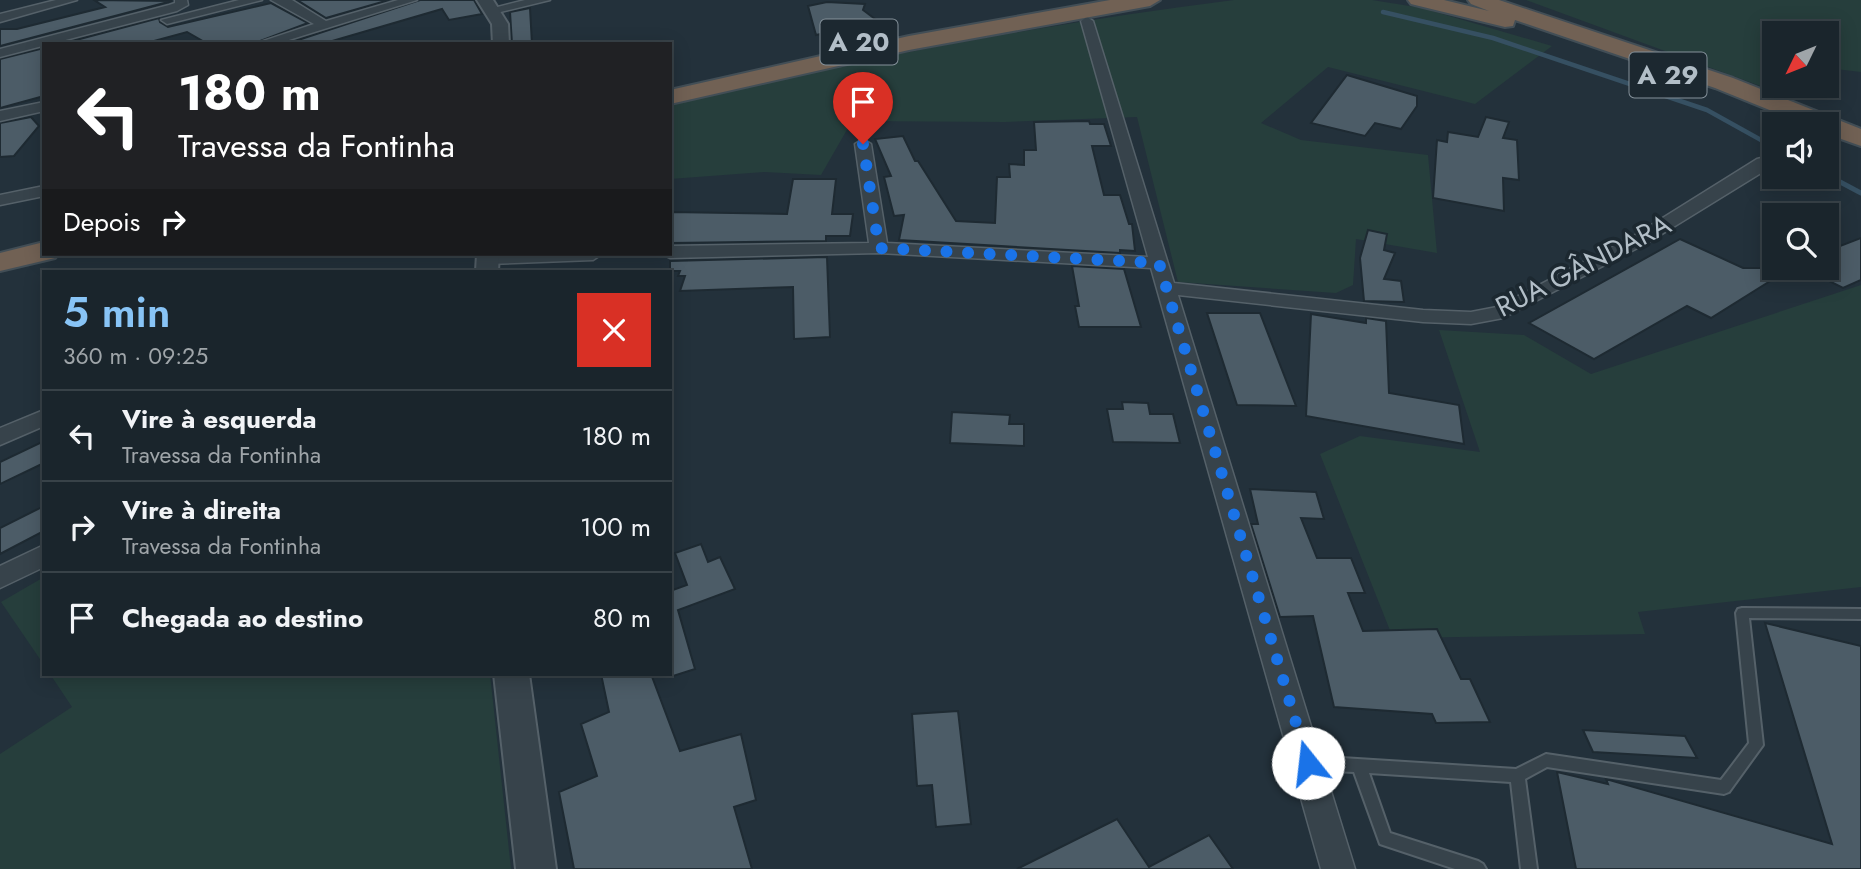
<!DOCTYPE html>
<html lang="pt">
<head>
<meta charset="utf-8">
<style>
  body { margin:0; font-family:Jost,sans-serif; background:#273138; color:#f1f3f6; height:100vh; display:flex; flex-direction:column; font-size:26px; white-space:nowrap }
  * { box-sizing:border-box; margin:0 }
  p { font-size:23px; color:#9fa5a9 }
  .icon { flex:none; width:38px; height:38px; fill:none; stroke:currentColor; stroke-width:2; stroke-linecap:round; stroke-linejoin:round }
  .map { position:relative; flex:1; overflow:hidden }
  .panel { position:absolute; left:42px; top:270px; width:630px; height:406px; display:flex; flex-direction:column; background:#1a252c; border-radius:0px; box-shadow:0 4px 18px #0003,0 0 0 2px #384248 }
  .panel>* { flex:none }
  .top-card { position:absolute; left:42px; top:42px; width:630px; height:214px; border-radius:0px; box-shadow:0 4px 18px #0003,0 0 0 2px #384248; background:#202124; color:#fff; overflow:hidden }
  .needle { width:46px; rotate:227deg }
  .controls { position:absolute; left:1762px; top:21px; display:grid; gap:14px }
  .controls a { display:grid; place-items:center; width:77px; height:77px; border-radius:0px; background:#1a252c; box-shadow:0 4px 18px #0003,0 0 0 2px #384248; font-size:35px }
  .pin { position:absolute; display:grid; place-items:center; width:60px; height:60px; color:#fff; margin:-72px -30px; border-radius:50% 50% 50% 0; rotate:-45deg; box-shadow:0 0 7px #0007 }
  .pin .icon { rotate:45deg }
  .me { position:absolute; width:77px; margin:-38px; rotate:344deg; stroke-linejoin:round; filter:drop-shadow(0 0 5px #0008) }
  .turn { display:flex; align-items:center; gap:24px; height:147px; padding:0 21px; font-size:32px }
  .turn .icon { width:91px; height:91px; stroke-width:2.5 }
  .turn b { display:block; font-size:49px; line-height:60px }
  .then { display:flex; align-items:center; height:66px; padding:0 21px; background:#0003; gap:14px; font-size:26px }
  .round { display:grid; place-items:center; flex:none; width:74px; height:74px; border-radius:0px; background:#273138 }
  .summary { display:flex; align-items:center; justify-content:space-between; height:119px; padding:0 21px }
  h1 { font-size:42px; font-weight:600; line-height:52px; color:#88c4f6 }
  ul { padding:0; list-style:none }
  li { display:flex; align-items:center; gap:21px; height:91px; padding:0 21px; border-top:2px solid #384248 }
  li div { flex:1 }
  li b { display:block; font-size:26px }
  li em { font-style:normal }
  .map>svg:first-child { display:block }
</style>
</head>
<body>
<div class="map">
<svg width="1861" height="869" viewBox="0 0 1861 869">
  <rect width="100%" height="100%" fill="#23313b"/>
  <path fill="#263e3c" d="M1234,0H1372L1422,8L1552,46L1475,104L1328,67L1261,123L1301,140L1428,155L1437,253L1356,239L1353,285L1336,293L1178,282L1137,117L1005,122L852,121L821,175L765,172L670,179V105C856,59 1043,24 1234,0Z
    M1526,0H1861V72L1827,68V33H1774V79L1763,87Z
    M1861,285V587L1638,612L1645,634L1393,638L1320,454L1360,436L1480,452L1439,330L1524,335L1591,374Z
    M44,577V665L1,602Z
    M50,674H490L511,869H0V754L72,707Z"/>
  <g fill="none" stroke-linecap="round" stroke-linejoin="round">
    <path stroke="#365062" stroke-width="4.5" d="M1383,12L1493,38L1707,110L1770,145"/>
    <path stroke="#365062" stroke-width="5" d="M1767,143L1774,147
      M1827,175L1861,193"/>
  </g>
  <path fill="#4c5c67" stroke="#1e2a32" stroke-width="2" d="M94,0L172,1L0,46V29H17L105,7Z
    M297,0H389L326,18Z
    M420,0H474L482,14L449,20L442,9L322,44H286Z
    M827,2L865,4L863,10L879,22L816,35L808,6Z
    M271,3L308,23L252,44H208L187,32L143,44H61L159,18L160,22L168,27Z
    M530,8L532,44H512L510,12Z
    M44,48V96L0,108V59Z
    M1347,75L1417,96V106L1401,129L1375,123L1365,136L1311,123Z
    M31,117L39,126L14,156L0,157V123Z
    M1486,117L1509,122L1503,138L1517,140L1519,180L1503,178L1504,211L1433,198L1437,140L1447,142L1448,132L1478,137Z
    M1089,121L1090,124H1104L1111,146H1092L1104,195H1120L1129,224H1132L1135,251L1120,250V253L899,240L904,215L894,216L884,177L891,176L875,139L903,136L915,161H918L956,221L995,223L997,177H1010L1009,164L1024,165V150H1036L1034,122Z
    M793,179H836L832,214H853L850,236H826V241L670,243V212L787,214Z
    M1368,230L1387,234L1384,250L1395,253L1384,279L1401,281L1404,302L1364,301L1360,258Z
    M1861,238V280L1843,288L1827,280V251Z
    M1680,239L1743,268H1791L1711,318L1687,306L1594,359L1529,323Z
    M827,257L830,337L794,339L793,287L680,291L685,276H678L680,271H670V261Z
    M1072,266L1124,269L1141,327H1079L1075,306H1079Z
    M1207,313H1260L1296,406L1237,405Z
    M1311,314L1366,323V318L1386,321L1389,393L1459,405L1464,444L1306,416Z
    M1122,402L1148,403L1150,414H1173L1180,443L1113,442L1107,409H1123Z
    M952,412L1010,415L1009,424H1024V446L950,443Z
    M44,441V463L0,484V462Z
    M1250,489L1316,492L1324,519L1301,518L1317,558H1351L1365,593H1348L1363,631L1437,629L1461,679H1470L1490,722L1436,723L1432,714L1334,707L1313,616L1280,617L1251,524H1258Z
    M44,506V531L0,554V528Z
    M701,544L708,562L720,557L735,589L678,610L695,669L670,677V591L687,585L675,553Z
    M1765,623L1861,646V869H1576L1557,772L1608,784L1606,779L1832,844Z
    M601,674H651L680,751L741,734L756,800L734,807L752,869H574L559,792L597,776L581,724L609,712Z
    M958,711L971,824L936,827L932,785L917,786L912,714Z
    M1583,730L1685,736L1697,758L1593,752Z
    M1117,819L1149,867L1209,835L1233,869H1017Z"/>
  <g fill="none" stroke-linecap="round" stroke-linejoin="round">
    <defs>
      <path id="service" d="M1742,608L1861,609V619L1749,618L1763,745L1729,792L1724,794L1547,767L1525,779L1537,869H1521L1511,782L1369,773L1390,833L1478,861L1483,864L1486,869H1455L1380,844L1354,772L1310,770L1305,768L1303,763L1305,758L1310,756L1516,769L1546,754L1721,780L1749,743L1736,613L1738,609Z"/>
      <path id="minor" d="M56,0H77L0,22V14Z
        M175,0H187L188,5L177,11L0,57V49L169,5L175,3Z
        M239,0H262L167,24L161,20Z
        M271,0H292L326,21L398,0H417L276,44H254L314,24Z
        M525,0H550L492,14L486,10Z
        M1087,17L1093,21L1174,283L1423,310L1471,312L1497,307L1637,234L1757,159L1774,155V165L1649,242L1503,318L1471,324L1423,322L1178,295L1355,869H1321L1151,268L879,253L670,258L662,254H670V246L869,243L855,144L863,139L871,144L887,243L1148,257L1081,21Z
        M44,102V111L0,121V111Z
        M44,186V196L0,205V195Z
        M481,254H602L593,260L488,264L481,262L479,258Z
        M44,410V426L0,445V428Z
        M44,545V567L0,588V566Z"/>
      <path id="tertiary" d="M477,0H493L508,24L509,44H493L492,24Z
        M477,254H499L498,271H476Z
        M494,674H529L556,869H516Z"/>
      <path id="motorway" d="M1110,0H1160L1150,6L909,50L670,104V90L909,36Z
        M1408,0H1444L1489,11L1471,4L1468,0H1499L1733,78L1861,129V146L1827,134V124H1804L1715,88L1515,20L1513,26L1505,27L1411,4Z
        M44,242V254H58L55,258L0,271V253Z"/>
    </defs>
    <use href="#service" stroke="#556169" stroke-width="4"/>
    <use href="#minor" stroke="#556169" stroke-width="3"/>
    <use href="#tertiary" stroke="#556169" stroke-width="4"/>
    <use href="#motorway" stroke="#424e56" stroke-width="4"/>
    <use href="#service" fill="#37434b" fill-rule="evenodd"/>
    <use href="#minor" fill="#37434b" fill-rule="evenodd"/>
    <use href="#tertiary" fill="#37434b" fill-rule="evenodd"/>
    <use href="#motorway" fill="#716154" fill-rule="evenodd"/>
  </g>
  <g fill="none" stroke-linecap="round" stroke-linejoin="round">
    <path stroke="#1a73e8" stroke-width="12" stroke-dasharray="0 21.6" d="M863,144L879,248L1159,263L1308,763"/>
  </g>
  <g text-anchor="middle" stroke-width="7" stroke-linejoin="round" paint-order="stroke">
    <g fill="#1c2830" stroke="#85919a" stroke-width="2">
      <rect x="820.5" y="19.5" width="77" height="45" rx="5"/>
      <rect x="1629.5" y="52.5" width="77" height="45" rx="5"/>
    </g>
    <g font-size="26" font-weight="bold" fill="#b2bec7">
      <text x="859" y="51">A 20</text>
      <text x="1668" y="84">A 29</text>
    </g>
    <g font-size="28" fill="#b2bec7" stroke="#1c2830">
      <text transform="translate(1583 265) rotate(-27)" y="10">RUA GÂNDARA</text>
    </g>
  </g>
</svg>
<div class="controls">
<a><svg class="needle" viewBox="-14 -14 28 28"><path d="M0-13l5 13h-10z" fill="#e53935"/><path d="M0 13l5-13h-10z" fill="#9fa5a9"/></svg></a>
<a><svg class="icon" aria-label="sound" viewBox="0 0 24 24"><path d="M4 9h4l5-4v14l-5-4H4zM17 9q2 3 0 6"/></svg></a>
<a><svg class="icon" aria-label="search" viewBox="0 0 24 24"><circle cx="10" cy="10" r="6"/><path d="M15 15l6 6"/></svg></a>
</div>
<div class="pin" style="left:863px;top:144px;background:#d93025"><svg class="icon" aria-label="arrive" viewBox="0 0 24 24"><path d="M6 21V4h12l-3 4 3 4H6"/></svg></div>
<svg class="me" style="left:1308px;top:763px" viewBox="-20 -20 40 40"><circle r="19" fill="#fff"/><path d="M0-13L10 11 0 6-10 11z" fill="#1a73e8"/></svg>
<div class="top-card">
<div class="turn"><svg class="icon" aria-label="left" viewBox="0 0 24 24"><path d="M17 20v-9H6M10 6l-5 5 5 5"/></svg><div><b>180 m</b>Travessa da Fontinha</div></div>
<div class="then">Depois<svg class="icon" aria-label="right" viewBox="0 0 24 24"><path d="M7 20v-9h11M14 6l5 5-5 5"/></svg></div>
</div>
<section class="panel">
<div class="summary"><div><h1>5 min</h1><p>360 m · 09:25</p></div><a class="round" style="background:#d93025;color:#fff"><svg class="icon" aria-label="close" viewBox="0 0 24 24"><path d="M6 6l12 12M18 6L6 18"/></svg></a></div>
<ul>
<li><svg class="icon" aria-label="left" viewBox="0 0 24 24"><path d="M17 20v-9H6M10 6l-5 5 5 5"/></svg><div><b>Vire à esquerda</b><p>Travessa da Fontinha</p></div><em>180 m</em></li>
<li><svg class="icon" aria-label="right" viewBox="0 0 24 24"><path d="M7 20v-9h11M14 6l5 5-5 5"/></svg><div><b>Vire à direita</b><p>Travessa da Fontinha</p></div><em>100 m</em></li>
<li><svg class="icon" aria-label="arrive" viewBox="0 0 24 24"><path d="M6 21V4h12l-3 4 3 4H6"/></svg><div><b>Chegada ao destino</b></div><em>80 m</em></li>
</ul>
</section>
</div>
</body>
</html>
